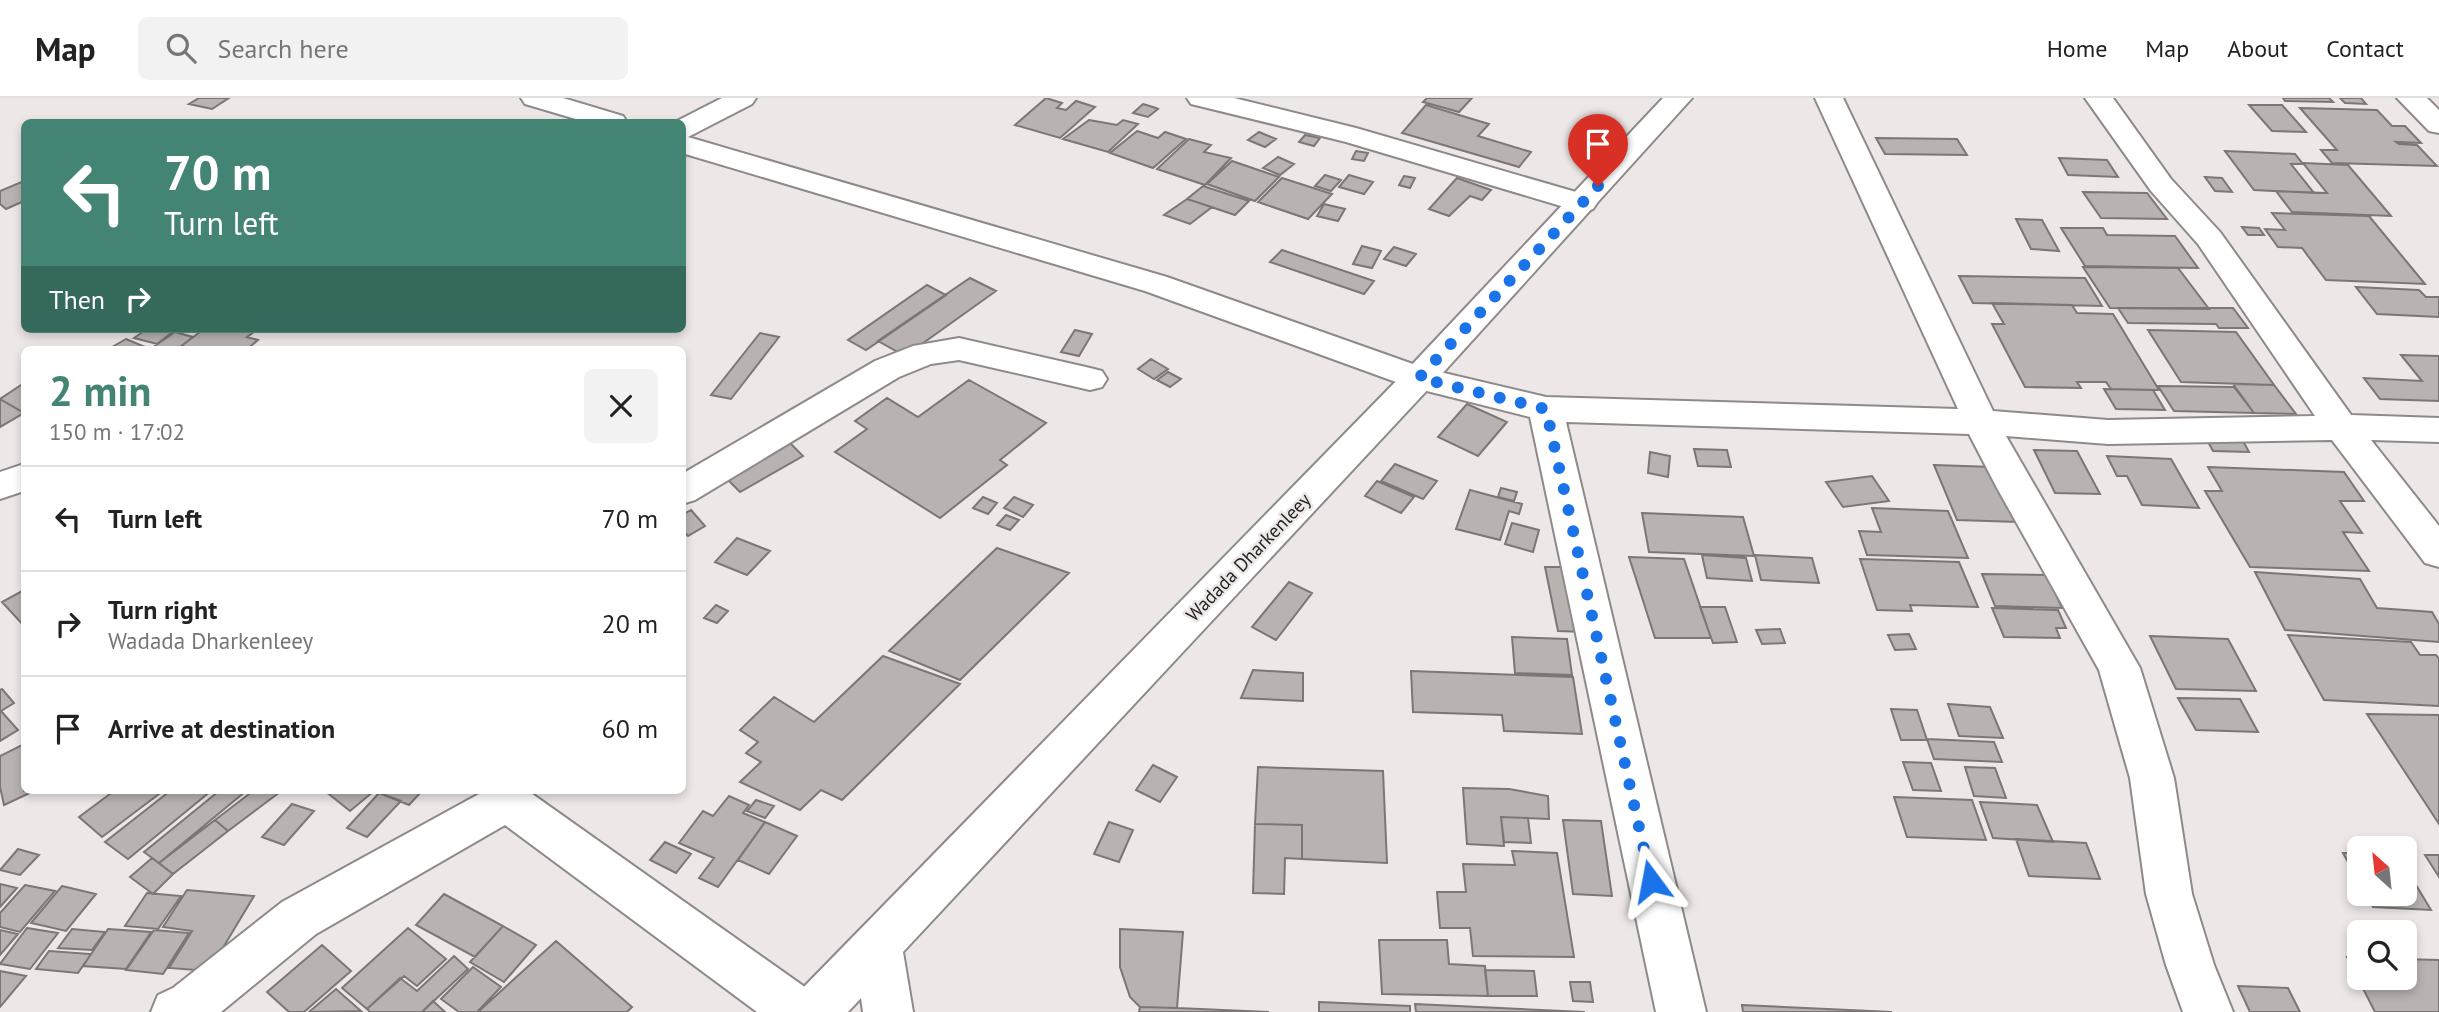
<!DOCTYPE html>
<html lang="en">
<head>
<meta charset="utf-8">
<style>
  body { margin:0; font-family:"PT Sans",sans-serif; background:#f2f2f2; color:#222; height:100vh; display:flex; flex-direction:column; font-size:26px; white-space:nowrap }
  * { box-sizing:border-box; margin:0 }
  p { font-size:23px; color:#767676 }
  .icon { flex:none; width:38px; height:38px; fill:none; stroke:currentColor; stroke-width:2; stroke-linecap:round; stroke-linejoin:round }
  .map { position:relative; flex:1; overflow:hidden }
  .side { position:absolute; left:21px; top:248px; width:665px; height:448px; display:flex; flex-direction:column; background:#fff; border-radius:10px; box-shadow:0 4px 10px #0003 }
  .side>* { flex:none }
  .guide { position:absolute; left:21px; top:21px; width:665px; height:214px; border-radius:10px; box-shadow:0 4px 10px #0003; background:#438474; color:#fff; overflow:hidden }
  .needle { width:46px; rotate:333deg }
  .tools { position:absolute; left:2347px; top:738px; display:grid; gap:14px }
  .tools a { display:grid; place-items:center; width:70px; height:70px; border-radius:10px; background:#fff; box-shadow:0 4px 10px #0003; font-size:35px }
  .pin { position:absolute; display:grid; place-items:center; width:60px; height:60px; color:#fff; margin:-72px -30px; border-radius:50% 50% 50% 0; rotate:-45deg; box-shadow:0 0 7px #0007 }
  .pin .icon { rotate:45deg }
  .me { position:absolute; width:77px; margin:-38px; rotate:347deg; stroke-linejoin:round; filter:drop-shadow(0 0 5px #0008) }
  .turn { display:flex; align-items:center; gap:24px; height:147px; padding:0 28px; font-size:32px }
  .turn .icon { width:91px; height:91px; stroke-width:2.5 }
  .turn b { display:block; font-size:49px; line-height:60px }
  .then { display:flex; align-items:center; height:66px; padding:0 28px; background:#0003; gap:14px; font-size:26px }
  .round { display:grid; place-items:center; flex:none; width:74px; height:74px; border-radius:10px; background:#f2f2f2 }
  .overview { display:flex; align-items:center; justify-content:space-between; height:119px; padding:0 28px }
  h1 { font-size:42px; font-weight:700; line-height:52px; color:#438474 }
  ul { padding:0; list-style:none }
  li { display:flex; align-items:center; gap:21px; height:105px; padding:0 28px; border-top:2px solid #e0e0e0 }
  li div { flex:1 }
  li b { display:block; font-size:26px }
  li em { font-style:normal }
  header { display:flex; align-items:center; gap:42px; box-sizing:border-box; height:98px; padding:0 35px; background:#fff; border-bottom:2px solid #e0e0e0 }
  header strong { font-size:33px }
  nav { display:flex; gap:38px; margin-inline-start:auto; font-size:24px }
  .search { width:490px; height:63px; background:#f2f2f2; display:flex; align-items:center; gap:18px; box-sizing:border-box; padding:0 24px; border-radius:10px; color:#767676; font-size:26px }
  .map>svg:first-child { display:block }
</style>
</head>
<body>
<header>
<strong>Map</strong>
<div class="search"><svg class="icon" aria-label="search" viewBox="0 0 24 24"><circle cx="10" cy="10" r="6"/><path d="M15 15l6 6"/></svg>Search here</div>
<nav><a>Home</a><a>Map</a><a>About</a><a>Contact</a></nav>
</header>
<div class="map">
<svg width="2439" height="914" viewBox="0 0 2439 914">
  <rect width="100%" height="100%" fill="#eee7e7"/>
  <path fill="#b8b2b0" stroke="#7c7674" stroke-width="2" d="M199,0H229L212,11L189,6Z
    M1046,0L1062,5L1057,10L1066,12L1076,3L1095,9L1060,40L1015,27Z
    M1427,0H1472L1459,14L1423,4Z
    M2283,0H2329L2333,4L2285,3Z
    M2340,0H2361L2366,6L2345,5Z
    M1143,6L1156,10L1158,11L1148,19L1133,15Z
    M1426,7L1489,26L1478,38L1531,54L1519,69L1402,35Z
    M2249,7H2282L2306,34L2272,33Z
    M2300,10L2377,12L2392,28H2405L2421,45L2396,44L2399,46L2417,47L2437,68L2332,65L2321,52H2337Z
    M1089,22L1117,27L1123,22L1138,26L1108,54L1063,41Z
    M1137,33L1158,40L1165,34L1186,41L1153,70L1110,55Z
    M1259,34L1276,41L1265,49L1248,42Z
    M1305,37L1320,40L1314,48L1299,44Z
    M1876,40L1957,41L1967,57L1885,56Z
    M1189,41L1211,47L1204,54L1231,60L1205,87L1157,71Z
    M1356,53L1368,55L1364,63L1352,61Z
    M2225,53L2295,56L2303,66H2291L2314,95L2254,92Z
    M1278,59L1294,66L1280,77L1263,70Z
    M2059,60L2107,62L2118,79L2068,77Z
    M1232,63L1279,79L1255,103L1207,86Z
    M2303,65L2348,67L2391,118L2292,114L2276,93L2327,95Z
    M1325,77L1341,82L1331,93L1315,88Z
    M1349,77L1373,84L1364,96L1339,89Z
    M1404,78L1415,80L1410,90L1399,87Z
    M2205,79L2222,80L2232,94L2215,93Z
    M1282,80L1332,96L1308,121L1258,104Z
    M1457,80L1491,92L1482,102L1470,98L1449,118L1429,111Z
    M24,83V103L6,111L0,106V93Z
    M1203,88L1249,103L1235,117L1187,101Z
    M2083,94L2147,95L2167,121L2101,120Z
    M1187,101L1212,109L1190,126L1164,117Z
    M1324,106L1345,111L1338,123L1317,118Z
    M2272,115L2369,118L2425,186L2326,182L2302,150L2278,149L2265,131L2285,132Z
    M2016,121L2042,122L2059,153L2031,151Z
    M2242,129L2259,130L2264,137H2248Z
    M2061,130H2103L2107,137L2175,138L2198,170L2085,168Z
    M1362,148L1381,153L1372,170L1353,166Z
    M1394,149L1416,156L1406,168L1384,161Z
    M1282,152L1374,183L1364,196L1270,164Z
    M2083,169L2178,170L2209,211L2110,210Z
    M1959,178L2085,180L2102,208L1973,205Z
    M970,180L996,193L905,258L878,243Z
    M927,187L946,197L866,252L848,242Z
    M2356,189L2419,192L2426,199H2439V219L2377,216Z
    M1992,205L2072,207L2077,215L2113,216L2159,292L2111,291L2106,284H2077L2081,290L2025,289L1992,226H2004Z
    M2118,210H2233L2248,230H2219L2216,226L2128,225Z
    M147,231H185L181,234L175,232L157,246L134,240Z
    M204,231H258L247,239L258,242L246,252H176Z
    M1075,232L1092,236L1079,258L1061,254Z
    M2148,232L2236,234L2274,287L2181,284Z
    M175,234L193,239L176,252L152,250Z
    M760,235L779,239L731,301L711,297Z
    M126,241L145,249L140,252H107Z
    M2401,257L2439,258V303L2380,301L2364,280L2422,283Z
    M1151,261L1168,271L1154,281L1138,271Z
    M1168,274L1181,281L1170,289L1157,282Z
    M969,282L1046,325L1000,362L1007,367L940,420L835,354L867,331L855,323L887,300L918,319Z
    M24,285V315L0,301Z
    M2233,286L2274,287L2296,316L2254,315Z
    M2158,288L2234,289L2254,315L2174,313Z
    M2104,291L2153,292L2165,312L2116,311Z
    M0,301L24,315L0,329Z
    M1467,306L1507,324L1478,358L1438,339Z
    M2207,342L2243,343L2249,354L2213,353Z
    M789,344L803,358L740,394L726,380Z
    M1694,351L1727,352L1731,369L1698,368Z
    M2034,352L2077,353L2100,396L2055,395Z
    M1650,354L1670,358L1668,379L1648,375Z
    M2107,358L2171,361L2199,410L2142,407L2127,378H2117Z
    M1395,366L1437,383L1423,401L1381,383Z
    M1934,367L1993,369L2018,424L1957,422Z
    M2208,369L2344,374L2364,403H2340L2362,435L2343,434L2369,473L2250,469L2205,393H2222Z
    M1872,378L1889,403L1843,409L1826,384Z
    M1377,383L1414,399L1401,415L1365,398Z
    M1501,390L1517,394L1514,403L1498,399Z
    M1470,392L1522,406L1519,416L1509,413L1500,442L1456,431Z
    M983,399L997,405L988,416L973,410Z
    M1014,399L1033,407L1023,419L1004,410Z
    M1872,410L1948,413L1968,460L1867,457L1859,433L1881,434Z
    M691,412L705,428L688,438L682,432V417Z
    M1642,415L1743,419L1754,458L1649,454Z
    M1006,417L1019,422L1010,432L997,427Z
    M1512,425L1539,432L1533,454L1505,446Z
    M737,440L770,453L747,477L715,464Z
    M997,450L1069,475L960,582L889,553Z
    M1702,457L1746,460L1752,483L1707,480Z
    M1755,457L1812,460L1819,485L1761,482Z
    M1629,459L1684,461L1711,540H1655Z
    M1860,461L1959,464L1978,509L1910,507L1912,513L1877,512Z
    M1545,469H1571L1585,534L1558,533Z
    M2255,474L2360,481L2377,510L2432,514L2439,526V544L2285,532Z
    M1982,476L2047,477L2062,510L1995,508Z
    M1289,484L1312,495L1276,542L1252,529Z
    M24,492V528L2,504Z
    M716,507L728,513L717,525L704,520Z
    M1700,509H1725L1737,544L1713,545Z
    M1992,510L2058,512L2066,530H2056L2060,540L2004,539Z
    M1780,531L1785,545L1762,546L1756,532Z
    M1909,536L1916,551L1895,552L1888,537Z
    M2288,537L2411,544L2420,557H2436L2439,561V608L2324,602Z
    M2150,538L2228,541L2256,593L2176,591Z
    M1512,539L1567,541L1572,577L1515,575Z
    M883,558L960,586L842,702L821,692L800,712L740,684L761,664L746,655L758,644L740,632L774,599L814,624Z
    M1253,572L1303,575V603L1241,600Z
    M1411,573L1573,579L1582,636L1504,633L1502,617L1413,614Z
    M2,591L14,605L1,613L18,632L0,643V592Z
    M2178,600L2240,601L2258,634L2196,632Z
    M1948,606L1990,609L2003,640L1959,638Z
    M1891,611L1917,612L1927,642H1901Z
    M2367,616L2439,617V726Z
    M1927,641L1994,644L2002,664L1934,661Z
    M24,646V693H34L4,707L0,689V658Z
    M1903,664L1931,665L1941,693L1913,692Z
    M1153,667L1177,679L1160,704L1136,692Z
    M1258,669L1383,673L1387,765L1302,761V727L1255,726Z
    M1965,669L1995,670L2006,700L1974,698Z
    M1463,690L1509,691L1548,698L1549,721L1501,719L1504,748L1467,746Z
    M114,693H163L102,739L79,719Z
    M170,693H211L128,761L105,744Z
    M219,693H246L159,765L144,754Z
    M253,693L280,694L228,733L215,722Z
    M325,693H374L350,713Z
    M388,693H422L409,707L384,697Z
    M379,695L401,703L367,739L347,730Z
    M729,698L749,707L743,715L765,724L718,789L699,780L714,760L679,745L703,713L713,718Z
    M1894,699L1972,702L1986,742L1907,739Z
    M756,702L774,708L765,720L747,713Z
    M1980,704L2037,707L2053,744L1993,740Z
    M292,706L314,713L284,747L262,739Z
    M1501,719L1528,720L1531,745L1504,744Z
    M215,722L228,733L173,776L159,765Z
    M1563,722L1601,723L1612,798L1573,796Z
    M765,724L797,738L769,776L738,762Z
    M1109,724L1133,732L1119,764L1094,756Z
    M1255,726L1302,727V761L1285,760L1284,796L1253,795Z
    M2016,741L2086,745L2100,781L2029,778Z
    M665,744L691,756L676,775L650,762Z
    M18,751L39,757L20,777L0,772Z
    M1512,753L1557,755L1574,859L1473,858L1470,830H1440L1437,794H1466L1463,766L1515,767Z
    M2343,755H2359V784Z
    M2425,757H2439V779Z
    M152,760L173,776L153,796L130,779Z
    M2404,767L2431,812L2373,809L2366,796H2404Z
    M0,786L17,790L0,809Z
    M25,787L55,793L20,834L0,829V815Z
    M62,788L96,796L66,833L31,825Z
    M187,792L254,798L209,873L169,870L192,833L163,829Z
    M147,795L181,798L158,831L125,828Z
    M444,796L503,828L475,859L416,827Z
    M503,828L536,847L504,884L470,864Z
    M27,830L58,835L30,871L0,866Z
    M408,830L446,861L417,888L404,878L367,911L342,890Z
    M72,831L105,834L92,852L58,850Z
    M108,831L151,834L126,871L83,868Z
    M1120,831L1183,834L1177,910L1140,909L1130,899L1120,869Z
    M0,832L18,836L0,857Z
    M154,832L189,835L163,876L126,872Z
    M1379,842H1447L1449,866L1485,868L1488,898L1382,896Z
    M556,843L632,909L627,914H478Z
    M322,847L351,873L304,914H289L267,894Z
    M49,853L91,856L78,875L36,871Z
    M454,858L468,871L422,914H370L367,911L400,880L417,893Z
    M2347,859H2359V880H2404V861L2439,862V914H2375Z
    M473,869L501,889L477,914H459L441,901Z
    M1485,872L1534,873L1537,898H1488Z
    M0,873L26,878L0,909Z
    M1570,884H1590L1593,904L1573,903Z
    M2238,888L2288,890L2300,914H2250Z
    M336,891L361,913L309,914Z
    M433,903L445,914H422Z
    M1319,904L1410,908V914H1319Z
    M1415,906L1585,914H1416Z
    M1742,907L1892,914H1743Z
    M1140,909L1177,910L1269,914H1139Z"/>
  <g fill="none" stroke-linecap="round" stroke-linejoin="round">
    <defs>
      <path id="minor" d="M521,0H563L623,18L627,24H586L525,6Z
        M722,0H756L752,6L688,39L1167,179L1427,271L1546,299L1958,311L1815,0H1843L1993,313L2108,322L2315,318L2198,146L2151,93L2085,0H2113L2171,81L2220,134L2351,317L2439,320V344L2371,342L2439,428V469L2425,465L2332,342L2108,346L2006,338L2140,570L2174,680L2192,796L2214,867L2233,914H2183L2166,867L2146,796L2130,680L2099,572L1997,390L1969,336L1566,324L1706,914H1656L1530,319L1407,288L1145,193L682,55V24H675Z
        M1187,0H1234L1356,30L1593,99L1597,105L1593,111L1582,114L1571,111L1346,44L1191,6Z
        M2397,0H2427L2439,12V35L2429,33Z
        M959,240L1090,270L1102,273L1107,281L1102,289L1090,292L959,262L931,266L899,279L695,402L682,406V376L875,263L913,248Z
        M24,366V393L0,401V374Z
        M478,693H528L816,897L823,914H757L505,727L316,836L221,914H151L158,897L173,890L282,804L479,696Z"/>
      <path id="major" d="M1663,0H1692L1431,288L903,854L913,914H863L861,900L848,914H789L796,897L1407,272Z"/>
    </defs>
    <use href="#minor" stroke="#8f8989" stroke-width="4"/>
    <use href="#major" stroke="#8f8989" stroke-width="4"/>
    <use href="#minor" fill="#fff" fill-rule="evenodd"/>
    <use href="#major" fill="#fff" fill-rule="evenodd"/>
  </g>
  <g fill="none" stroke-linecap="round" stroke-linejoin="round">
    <path stroke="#1a73e8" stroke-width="12" stroke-dasharray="0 21.6" d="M1598,88L1419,280L1546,311L1651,783"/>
  </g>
  <g text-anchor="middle" stroke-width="5" stroke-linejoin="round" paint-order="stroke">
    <g font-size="19" fill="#221f1f" stroke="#eee7e7">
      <text transform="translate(1248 459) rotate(-46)" y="7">Wadada Dharkenleey</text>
    </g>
  </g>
</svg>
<div class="tools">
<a><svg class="needle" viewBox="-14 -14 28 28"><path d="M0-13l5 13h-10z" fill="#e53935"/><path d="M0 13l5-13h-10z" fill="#767676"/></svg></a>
<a><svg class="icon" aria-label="search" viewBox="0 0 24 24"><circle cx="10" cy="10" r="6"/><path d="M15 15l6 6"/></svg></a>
</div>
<div class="pin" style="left:1598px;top:88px;background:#d93025"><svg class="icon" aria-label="arrive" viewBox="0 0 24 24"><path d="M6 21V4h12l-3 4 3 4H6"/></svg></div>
<svg class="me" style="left:1651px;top:783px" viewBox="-20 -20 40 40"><path d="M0-17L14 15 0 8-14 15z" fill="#1a73e8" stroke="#fff" stroke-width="4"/></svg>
<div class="guide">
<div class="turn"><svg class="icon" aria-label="left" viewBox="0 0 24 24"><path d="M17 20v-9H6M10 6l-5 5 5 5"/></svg><div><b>70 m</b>Turn left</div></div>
<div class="then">Then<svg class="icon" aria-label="right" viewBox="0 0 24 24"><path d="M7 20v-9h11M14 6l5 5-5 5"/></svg></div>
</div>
<section class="side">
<div class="overview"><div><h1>2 min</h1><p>150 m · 17:02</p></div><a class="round"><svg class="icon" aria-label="close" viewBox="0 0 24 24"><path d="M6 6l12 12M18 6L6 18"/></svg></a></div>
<ul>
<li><svg class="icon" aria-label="left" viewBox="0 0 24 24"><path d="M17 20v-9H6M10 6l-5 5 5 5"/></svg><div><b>Turn left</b></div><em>70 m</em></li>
<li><svg class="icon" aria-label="right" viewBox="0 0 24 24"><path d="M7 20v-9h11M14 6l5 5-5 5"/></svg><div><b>Turn right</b><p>Wadada Dharkenleey</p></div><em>20 m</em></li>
<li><svg class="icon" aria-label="arrive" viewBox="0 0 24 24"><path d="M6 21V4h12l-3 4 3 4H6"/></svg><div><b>Arrive at destination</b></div><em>60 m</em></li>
</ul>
</section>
</div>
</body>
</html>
